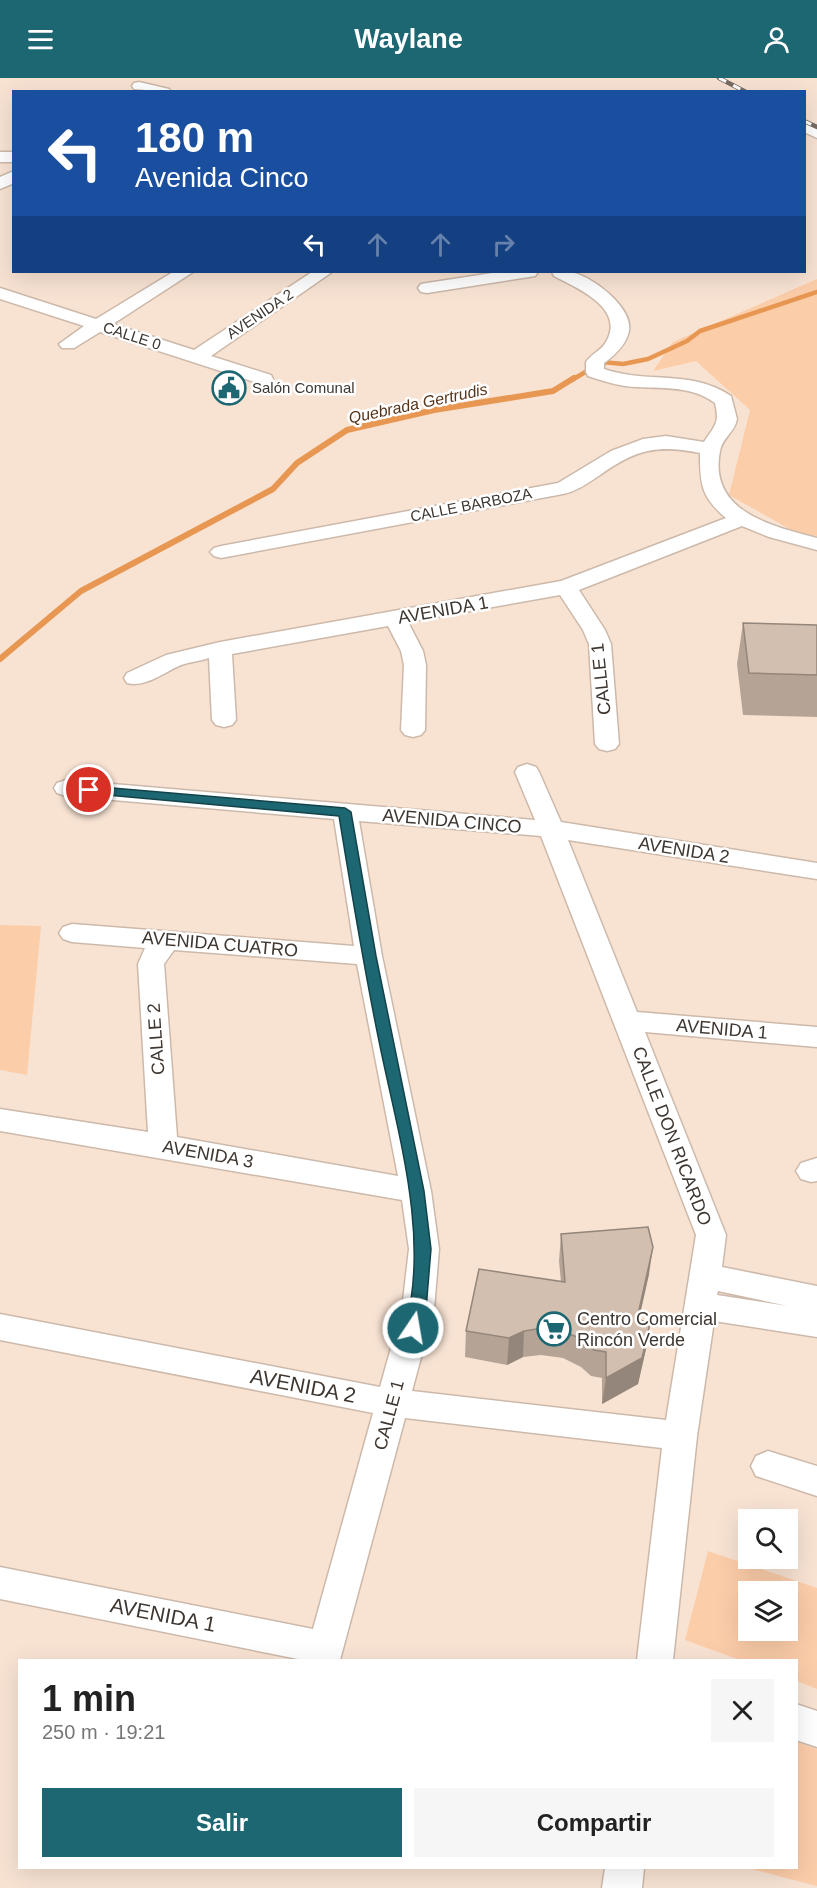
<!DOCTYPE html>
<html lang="es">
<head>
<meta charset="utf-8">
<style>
  body { margin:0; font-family:Arial,sans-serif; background:#f6f6f6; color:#222; height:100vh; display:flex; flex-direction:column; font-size:22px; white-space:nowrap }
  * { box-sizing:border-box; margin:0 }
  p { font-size:20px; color:#767676 }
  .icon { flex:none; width:33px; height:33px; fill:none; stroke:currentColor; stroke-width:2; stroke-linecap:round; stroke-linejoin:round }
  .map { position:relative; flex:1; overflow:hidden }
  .drawer { position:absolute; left:18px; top:1581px; width:780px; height:210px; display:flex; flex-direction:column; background:#fff; border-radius:0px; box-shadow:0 6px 24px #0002 }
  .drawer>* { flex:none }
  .top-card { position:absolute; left:12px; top:12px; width:794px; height:183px; border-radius:0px; box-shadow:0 6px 24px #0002; background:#1a4fa0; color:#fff; overflow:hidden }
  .fabs { position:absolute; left:738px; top:1431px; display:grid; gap:12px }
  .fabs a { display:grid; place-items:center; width:60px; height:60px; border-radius:0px; background:#fff; box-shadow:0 6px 24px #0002; font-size:30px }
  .pin { position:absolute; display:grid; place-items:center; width:51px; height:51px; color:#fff; margin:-26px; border:3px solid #fff; border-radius:50%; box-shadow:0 2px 6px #0007 }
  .me { position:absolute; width:66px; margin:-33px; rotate:12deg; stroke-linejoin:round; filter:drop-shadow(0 0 4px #0008) }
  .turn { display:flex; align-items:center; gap:21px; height:126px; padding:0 24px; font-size:27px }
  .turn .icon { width:78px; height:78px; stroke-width:2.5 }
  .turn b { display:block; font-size:42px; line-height:51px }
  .lanes { display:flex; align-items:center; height:57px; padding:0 24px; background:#0003; justify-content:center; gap:30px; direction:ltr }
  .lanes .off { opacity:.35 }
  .round { display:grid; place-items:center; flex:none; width:63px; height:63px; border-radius:0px; background:#f6f6f6 }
  .head { display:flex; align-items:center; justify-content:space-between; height:102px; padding:0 24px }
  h1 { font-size:36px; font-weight:600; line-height:45px }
  .cta { display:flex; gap:12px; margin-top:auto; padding:12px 24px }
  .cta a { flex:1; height:69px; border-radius:0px; background:#1d6772; color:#fff; font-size:24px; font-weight:600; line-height:69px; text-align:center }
  .cta a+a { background:#f6f6f6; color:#222 }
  header { display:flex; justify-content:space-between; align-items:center; height:78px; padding:0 24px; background:#1d6772; color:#fff; font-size:27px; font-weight:600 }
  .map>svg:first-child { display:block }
</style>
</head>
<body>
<header><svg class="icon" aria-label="menu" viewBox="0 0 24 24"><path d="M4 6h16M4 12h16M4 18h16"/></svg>Waylane<svg class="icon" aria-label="person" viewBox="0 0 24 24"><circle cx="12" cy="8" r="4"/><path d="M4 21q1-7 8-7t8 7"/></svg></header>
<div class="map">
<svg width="817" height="1810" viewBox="0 0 817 1810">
  <rect width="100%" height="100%" fill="#f8e3d3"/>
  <path fill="#fccda9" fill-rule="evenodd" d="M817,201V458L795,454L729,417L750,332L696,283L653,293L673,264Z
    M0,847L41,848L27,997L0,992Z
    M708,1473L817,1510V1611L797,1603L796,1582H740L685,1562ZM748,1514H788V1552H748Z
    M797,1664L817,1671V1808L747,1790H796Z"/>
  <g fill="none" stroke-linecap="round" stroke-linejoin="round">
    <path stroke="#e79751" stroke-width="4.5" d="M572,302L602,284L623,286L648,281L687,263L700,253L817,214"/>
    <path stroke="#e79751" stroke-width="6" d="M0,581L81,513L273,411L297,385L347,352L434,332L553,313L574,300"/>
    <defs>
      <path id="minor" d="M139,4L169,11L171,14L134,11L132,8L134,5Z
        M804,43L817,49V60L804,54Z
        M0,74H14V84H0Z
        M14,93V105L0,111V99Z
        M173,194H193L113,246L194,272L312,194H332L211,278L271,297L273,301L271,305L264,307L100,254L74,270H62L59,266L84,248L0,221V210L96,241Z
        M499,194H538L535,198L529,199L427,215L421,214L418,210L421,206L427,205Z
        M552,194C558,194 564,193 570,194C591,197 633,229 629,253C626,267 615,277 604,285V291C647,306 691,291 731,318L737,341C735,354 722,360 720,373C708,434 772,448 817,460V472L769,459L742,448L579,512L605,552L611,566L619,666L615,671L607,673L599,671L595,666L589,566L583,552L560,517L408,544L423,573L426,587L425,652L421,657L413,659L405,657L401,652L404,587L401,573L388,548L232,576L236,642L232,647L224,649L216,647L212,642L209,580C200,583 190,584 181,587C164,594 146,610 127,605L124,600L127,595L166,577L220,564L561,503L726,440C701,419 700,406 700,375C657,366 635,372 600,397C588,405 577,413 563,416L221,480L214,478L210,474L214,470L221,468L558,405L611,373L643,361L666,358L704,364C715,347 720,346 715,325C688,305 656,312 625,308C612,306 600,302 588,298L586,294V284C591,276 602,272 606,264C626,230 577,210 554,198Z
        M527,686L536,689L539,694L561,744L817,785V801L568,762L637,934L817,949V969L645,954L726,1157L722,1189L817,1208V1259L714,1243L697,1358L673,1582H637L662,1370L405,1340L340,1582H303L0,1521V1489L313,1551L373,1335L0,1262V1236L380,1309L402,1231L409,1171L402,1122L0,1053V1031L148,1054L138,886L145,870L72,864L63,861L59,855L63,849L72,846L354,868L334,741L66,718L57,715L54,710L57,705L66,702L535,742L515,694L518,689ZM359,743L541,758L696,1157L666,1342L412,1313L434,1231L439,1171L431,1113L382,878ZM174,872L357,886L398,1098L177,1059L164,886ZM718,1213L788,1228L717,1217Z
        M817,1080V1103L811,1104L801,1101L796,1093L801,1085Z
        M768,1373L817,1388V1418L756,1398L751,1388L756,1378Z
        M796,1626L817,1633V1669L796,1662Z
        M605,1790H644L642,1810H602Z"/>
    </defs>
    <use href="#minor" stroke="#cdb9aa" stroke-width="3"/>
    <use href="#minor" fill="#fff" fill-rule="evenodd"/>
    <defs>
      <path id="rail" d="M719,0L746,14
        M804,43L817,49"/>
    </defs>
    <use href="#rail" stroke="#786c63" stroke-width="4.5"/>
    <use href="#rail" stroke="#fff" stroke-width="3" stroke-dasharray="8" stroke-linecap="butt"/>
  </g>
  <path fill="#b5a496" d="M743,545L817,547V639L743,637L737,586Z
    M561,1156L649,1196L639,1241L650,1245L646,1271L638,1306L602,1326V1300L591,1298L581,1289L563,1280L541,1277L523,1279L507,1287L465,1279L466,1253L561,1204L559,1183Z"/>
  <path fill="#94867a" d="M653,1169L649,1196L633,1267L637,1241Z
    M650,1245L646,1271L638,1306L602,1326L606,1300Z
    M524,1253L523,1279L507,1287L509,1260Z"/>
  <path fill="#d3bfaf" stroke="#94867a" stroke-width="1.5" d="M743,545L817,547V597L749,595Z
    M648,1149L653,1169L637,1241L650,1245L642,1280L606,1300V1274L594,1272L584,1262L565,1254L543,1250L524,1253L509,1260L466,1253L479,1191L565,1204L561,1156Z"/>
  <path fill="#1d6772" stroke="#13434a" stroke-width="1.5" d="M89,708L345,730L351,734L376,878L424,1113L431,1171L426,1231L419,1254L413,1256L407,1254L405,1250C431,1157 396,1050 378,958C363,885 351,811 339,738L85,715L83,712L85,709Z"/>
  <defs>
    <symbol id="civic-ring" viewBox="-11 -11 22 22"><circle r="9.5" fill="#fff" stroke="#1d6772" stroke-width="1.5"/><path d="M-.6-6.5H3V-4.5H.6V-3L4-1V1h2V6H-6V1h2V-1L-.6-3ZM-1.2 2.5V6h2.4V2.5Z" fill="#1d6772"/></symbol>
    <symbol id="supermarket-ring" viewBox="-11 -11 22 22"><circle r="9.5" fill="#fff" stroke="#1d6772" stroke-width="1.5"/><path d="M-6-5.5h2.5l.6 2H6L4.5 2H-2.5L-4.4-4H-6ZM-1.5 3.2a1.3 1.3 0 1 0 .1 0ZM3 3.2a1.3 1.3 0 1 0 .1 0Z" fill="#1d6772"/></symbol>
  </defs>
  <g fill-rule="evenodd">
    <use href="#civic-ring" x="210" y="291" width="38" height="38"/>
    <use href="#supermarket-ring" x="535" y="1232" width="38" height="38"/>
  </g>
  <g text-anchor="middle" stroke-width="5" stroke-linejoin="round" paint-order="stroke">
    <g font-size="15" fill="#3e3630" stroke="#fff">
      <text transform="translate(260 236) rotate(-34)" y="5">AVENIDA 2</text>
      <text transform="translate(132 258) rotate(18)" y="5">CALLE 0</text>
      <text transform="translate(471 427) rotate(-11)" y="5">CALLE BARBOZA</text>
    </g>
    <g font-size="15" fill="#3e3630" stroke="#fff" text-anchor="start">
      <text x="252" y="315">Salón Comunal</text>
    </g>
    <g font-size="16" font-style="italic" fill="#563418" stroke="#fff">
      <text transform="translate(418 325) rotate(-12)" y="6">Quebrada Gertrudis</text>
    </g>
    <g font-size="18" fill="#3e3630" stroke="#fff">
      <text transform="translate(443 532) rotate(-10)" y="6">AVENIDA 1</text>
      <text transform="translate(601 601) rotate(-96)" y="6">CALLE 1</text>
      <text transform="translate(452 743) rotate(5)" y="6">AVENIDA CINCO</text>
      <text transform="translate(684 772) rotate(9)" y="6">AVENIDA 2</text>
      <text transform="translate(220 866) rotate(5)" y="6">AVENIDA CUATRO</text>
      <text transform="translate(722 951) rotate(5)" y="6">AVENIDA 1</text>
      <text transform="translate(156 961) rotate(-94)" y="6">CALLE 2</text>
      <text transform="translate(672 1058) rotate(69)" y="6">CALLE DON RICARDO</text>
      <text transform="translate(208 1076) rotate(10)" y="6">AVENIDA 3</text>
      <text transform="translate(389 1337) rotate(-75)" y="6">CALLE 1</text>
    </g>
    <g font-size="18" fill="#3e3630" stroke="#fff" text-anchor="start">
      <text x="577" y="1247">Centro Comercial<tspan x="577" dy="21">Rincón Verde</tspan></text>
    </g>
    <g font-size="21" fill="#3e3630" stroke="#fff">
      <text transform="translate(303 1308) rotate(11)" y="7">AVENIDA 2</text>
      <text transform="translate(163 1537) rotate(11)" y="7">AVENIDA 1</text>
    </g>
  </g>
</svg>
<div class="fabs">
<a><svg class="icon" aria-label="search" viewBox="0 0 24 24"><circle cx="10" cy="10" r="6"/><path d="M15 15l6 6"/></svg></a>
<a><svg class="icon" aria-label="layers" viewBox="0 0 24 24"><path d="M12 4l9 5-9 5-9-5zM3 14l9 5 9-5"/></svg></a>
</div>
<div class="pin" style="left:89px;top:712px;background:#d93025"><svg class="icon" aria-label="arrive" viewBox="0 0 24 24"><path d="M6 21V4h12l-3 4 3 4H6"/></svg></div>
<svg class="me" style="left:413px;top:1250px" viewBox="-20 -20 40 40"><circle r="17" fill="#1d6772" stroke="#fff" stroke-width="3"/><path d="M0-11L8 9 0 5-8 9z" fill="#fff"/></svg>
<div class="top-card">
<div class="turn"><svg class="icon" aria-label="left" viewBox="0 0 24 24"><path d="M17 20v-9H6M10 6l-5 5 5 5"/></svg><div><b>180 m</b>Avenida Cinco</div></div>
<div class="lanes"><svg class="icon" aria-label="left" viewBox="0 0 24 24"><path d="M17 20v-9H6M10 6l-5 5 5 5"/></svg><svg class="icon off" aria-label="ahead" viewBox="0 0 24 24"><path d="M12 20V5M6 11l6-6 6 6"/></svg><svg class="icon off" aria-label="ahead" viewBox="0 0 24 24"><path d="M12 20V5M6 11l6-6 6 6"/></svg><svg class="icon off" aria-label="right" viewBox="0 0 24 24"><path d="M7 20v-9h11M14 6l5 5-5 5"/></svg></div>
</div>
<section class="drawer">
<div class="head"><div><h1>1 min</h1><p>250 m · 19:21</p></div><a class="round"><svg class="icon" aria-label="close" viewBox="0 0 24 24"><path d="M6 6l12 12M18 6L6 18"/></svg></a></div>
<div class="cta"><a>Salir</a><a>Compartir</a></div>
</section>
</div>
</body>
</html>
